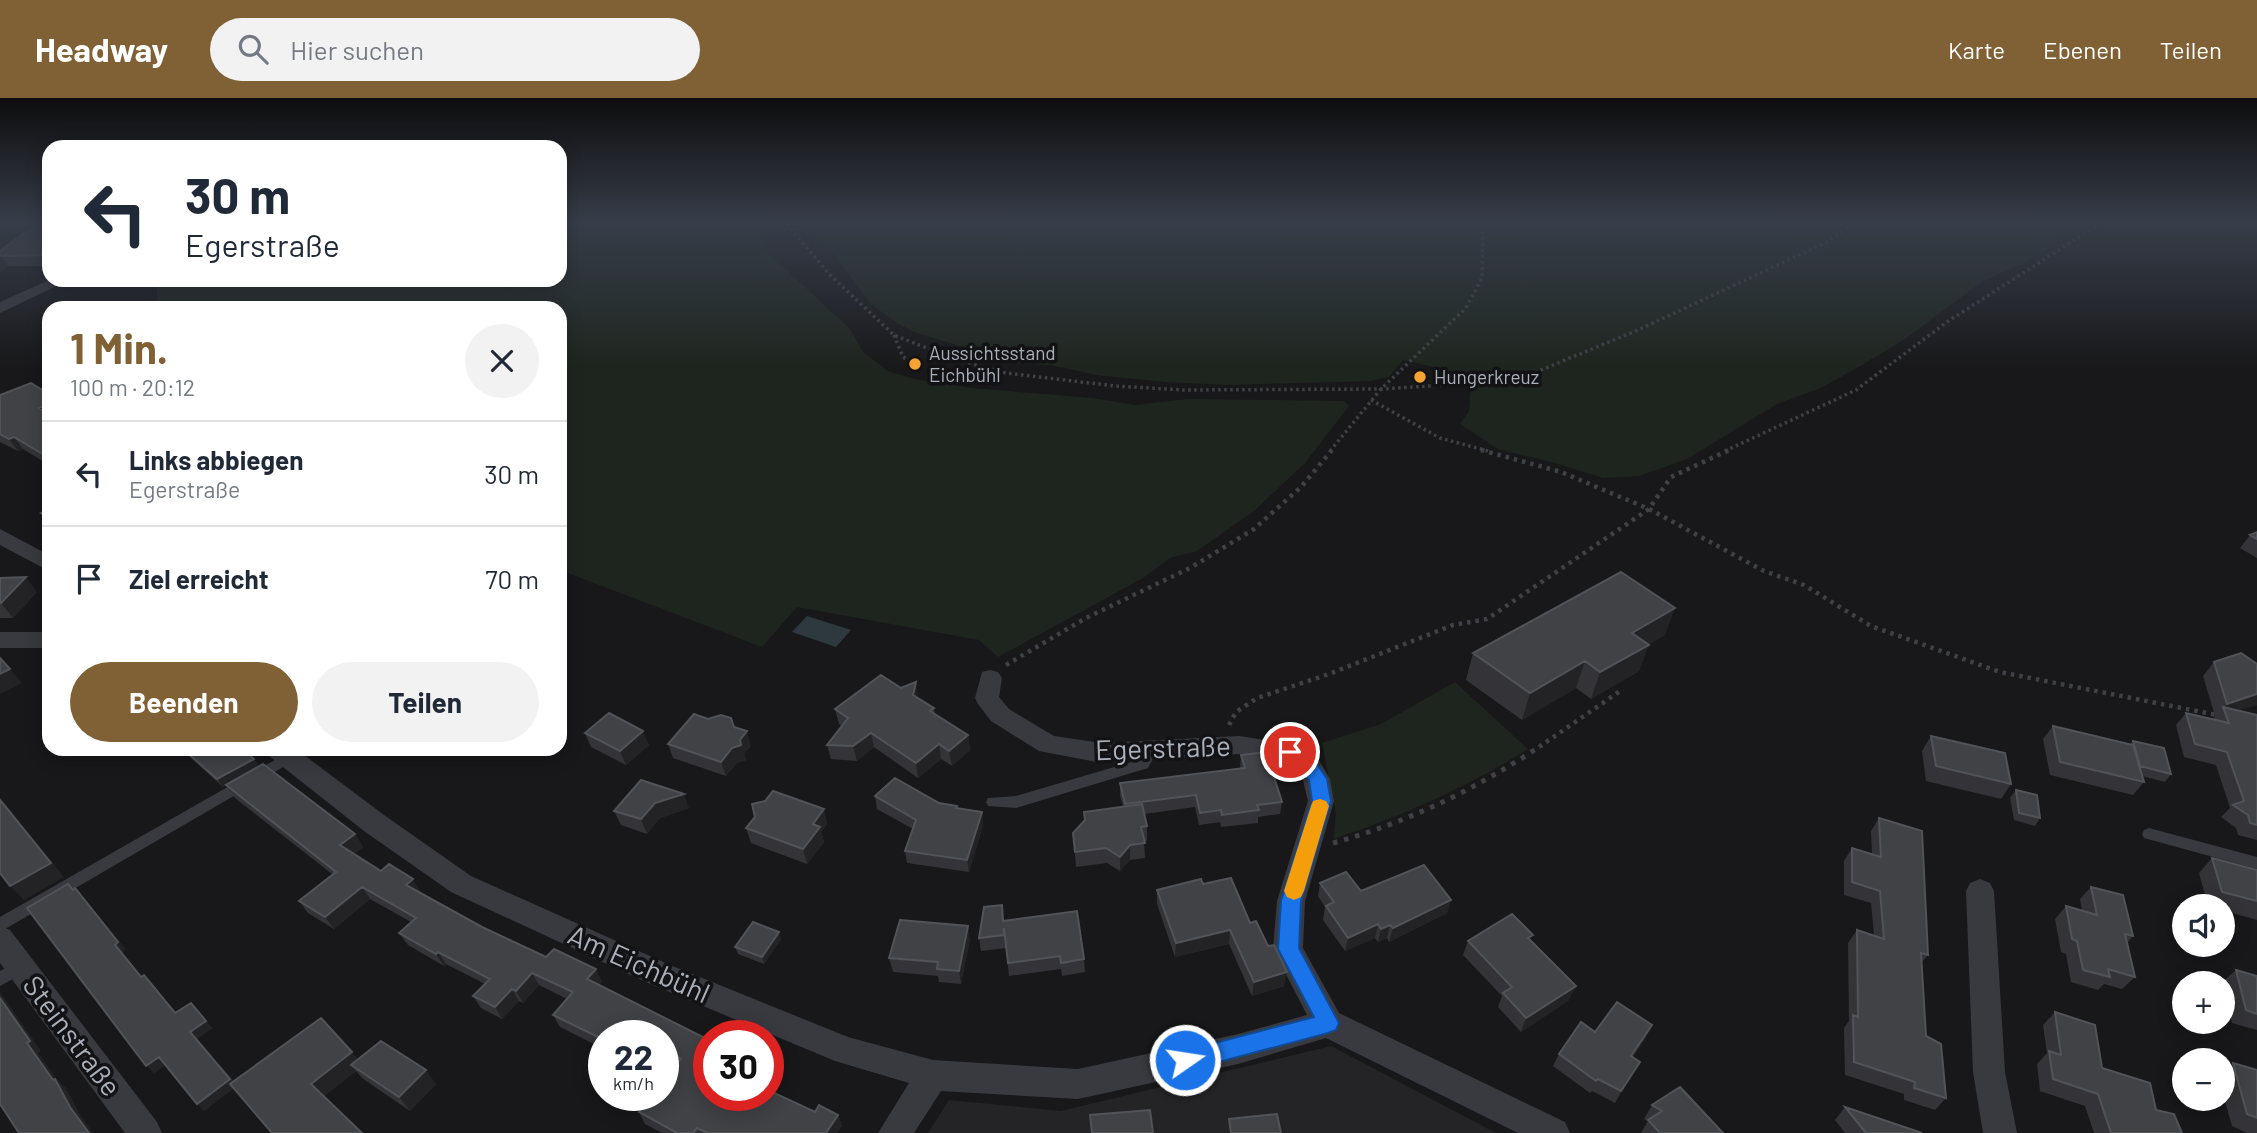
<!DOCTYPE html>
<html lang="de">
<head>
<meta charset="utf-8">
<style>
  body { margin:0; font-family:Barlow,sans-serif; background:#f2f2f3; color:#1f2937; height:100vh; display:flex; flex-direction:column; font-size:26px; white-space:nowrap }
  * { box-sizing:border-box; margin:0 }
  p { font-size:23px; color:#747a83 }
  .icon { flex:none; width:38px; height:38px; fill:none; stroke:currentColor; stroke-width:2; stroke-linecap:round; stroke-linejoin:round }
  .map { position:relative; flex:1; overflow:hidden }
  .panel { position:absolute; left:42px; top:203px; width:525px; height:455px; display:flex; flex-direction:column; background:#fff; border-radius:21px; box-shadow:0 4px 18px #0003 }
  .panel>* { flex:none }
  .guide { position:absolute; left:42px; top:42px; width:525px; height:147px; border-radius:21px; box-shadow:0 4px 18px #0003; background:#fff; color:#1f2937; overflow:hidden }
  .fabs { position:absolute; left:2172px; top:796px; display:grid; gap:14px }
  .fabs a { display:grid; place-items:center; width:63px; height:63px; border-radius:50%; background:#fff; box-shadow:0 4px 18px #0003; font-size:35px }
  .speed { position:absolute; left:588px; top:922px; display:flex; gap:14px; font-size:35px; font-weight:700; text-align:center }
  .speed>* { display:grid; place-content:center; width:91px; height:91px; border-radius:50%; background:#fff; box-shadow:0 4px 18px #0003; line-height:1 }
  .speed small { font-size:18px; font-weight:400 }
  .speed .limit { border:10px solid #d22; background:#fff; color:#111 }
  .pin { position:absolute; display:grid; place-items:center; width:60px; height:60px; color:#fff; margin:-30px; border:4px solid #fff; border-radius:50%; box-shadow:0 2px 7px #0007 }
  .me { position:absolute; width:77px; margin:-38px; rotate:77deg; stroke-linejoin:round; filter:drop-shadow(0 0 5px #0008) }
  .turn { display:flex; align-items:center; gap:24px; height:147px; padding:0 28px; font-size:32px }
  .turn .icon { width:91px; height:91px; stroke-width:2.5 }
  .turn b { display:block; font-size:49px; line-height:60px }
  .round { display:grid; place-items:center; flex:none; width:74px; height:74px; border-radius:37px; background:#f2f2f3 }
  .headline { display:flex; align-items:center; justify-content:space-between; height:119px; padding:0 28px }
  h1 { font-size:42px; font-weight:700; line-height:52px; color:#806035 }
  .button { display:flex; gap:14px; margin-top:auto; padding:14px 28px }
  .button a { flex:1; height:80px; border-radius:42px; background:#806035; color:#fff; font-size:28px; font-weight:700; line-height:80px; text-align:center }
  .button a+a { background:#f2f2f3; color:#1f2937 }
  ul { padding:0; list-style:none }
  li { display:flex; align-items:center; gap:21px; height:105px; padding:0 28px; border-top:2px solid #e0e1e3 }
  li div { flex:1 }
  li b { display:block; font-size:26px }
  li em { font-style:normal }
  header { display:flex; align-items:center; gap:42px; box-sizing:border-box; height:98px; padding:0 35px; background:#806035; color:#fff }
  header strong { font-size:33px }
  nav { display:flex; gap:38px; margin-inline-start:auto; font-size:24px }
  .search { width:490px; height:63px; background:#f2f2f3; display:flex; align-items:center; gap:18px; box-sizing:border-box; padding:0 24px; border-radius:38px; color:#747a83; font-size:26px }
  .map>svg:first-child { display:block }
</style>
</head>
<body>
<header>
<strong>Headway</strong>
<div class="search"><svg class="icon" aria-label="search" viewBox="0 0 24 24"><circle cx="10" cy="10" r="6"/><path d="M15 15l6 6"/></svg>Hier suchen</div>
<nav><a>Karte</a><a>Ebenen</a><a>Teilen</a></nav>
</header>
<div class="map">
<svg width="2257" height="1035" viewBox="0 0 2257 1035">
  <rect width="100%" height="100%" fill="#18181a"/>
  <path fill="#242427" d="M1331,948L1496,1035H928L949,1002L1061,1013Z"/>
  <path fill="#1e251e" d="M560,126H750L756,130L767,154L850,231L863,254L888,273L914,281L972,290L1092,300L1135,307L1188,301L1344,303L1349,308L1305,365L1254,413L1197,453L1170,460L1143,480L998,559L979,542L797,509L762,549L560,472V210H157V182H560Z
    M803,126H2076L2056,145L2023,166L1983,183L1905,241L1860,268L1823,289L1777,306L1687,361L1639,378L1603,380L1555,365L1498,351L1460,326L1469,313L1471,289L1434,269L1403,262L1389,279L1370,283L1228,287L1165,284L1096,277L1051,267L1015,265L914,234L897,225L871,206L829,150L807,135Z
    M1455,584L1528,651C1466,690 1402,718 1333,741L1336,716L1322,645L1381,626Z"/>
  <path fill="#2d393f" d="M807,518L851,532L836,549L792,534Z"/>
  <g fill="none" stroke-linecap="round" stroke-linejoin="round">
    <path stroke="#3f4146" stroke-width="3.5" stroke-dasharray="2.5 3.5" stroke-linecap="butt" d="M787,126L830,177L894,237L954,261L1006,275L1115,288L1184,292L1381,291L1462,286L1536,274L1638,232L1827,144L1854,126
      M894,237L903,259L915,266
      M1371,302L1440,340L1488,353
      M1330,353L1381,291L1466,210L1482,180L1483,126
      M1725,353L1856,292L1947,224L2099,126"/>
    <path stroke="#3f4146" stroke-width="4.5" stroke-dasharray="3.5 5" stroke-linecap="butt" d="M1481,352L1561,374L1649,411L1764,473L1804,487L1871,528L2000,574L2217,617
      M1006,567L1086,520L1190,470L1254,431L1301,389L1332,352
      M1229,627L1236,614L1257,600L1329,576L1453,527L1487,521L1649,411L1671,379L1729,352
      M1539,649L1623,591"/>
    <path stroke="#3f4146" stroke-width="5" stroke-dasharray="4.5 7" stroke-linecap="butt" d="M1333,745C1409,724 1476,691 1542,647"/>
    <path fill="#393a3f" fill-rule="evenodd" d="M1150,648L1155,649L1157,653L1148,670L1016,710L988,708L986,704L988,700L1016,698L1138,662L1145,649Z
      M287,655L292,656L294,660L292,664L0,834V819Z
      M2149,730L2257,759V771L2144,740L2142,736L2144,732Z
      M20,862L26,864L28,869L26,874L0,888V873Z"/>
    <path fill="#393a3f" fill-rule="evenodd" d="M49,182H69L0,215V204Z
      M0,431L49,457V473L0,447Z
      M0,534H49V550H0Z
      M990,572L998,574L1002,580L999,599L1009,611L1054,638L1102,645L1239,638L1299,647L1320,664L1330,681L1334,703L1305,803L1303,850L1339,915L1565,1024L1570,1035H1518L1326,940L1238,966L1078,1001L941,993L914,1035H878L909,985L835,963L648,885L451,794L364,733L269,658L265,651H296L384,717L471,778L670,867L848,939L933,962L1078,971L1238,936L1307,917L1273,851L1277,803L1308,703L1302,678L1283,663L1239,656L1102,665L1039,653L991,623L978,606L975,600L982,574Z
      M1980,781L1990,785L1994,793L2005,974L2017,1035H1983L1973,974L1966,793L1970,785Z
      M0,828L10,832L157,1024L162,1035H125L0,865Z"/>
  </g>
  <path fill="#343438" d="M49,126V168H8L0,174V153Z
    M49,296V367L23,351L18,353L0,344V297Z
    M49,411V427L41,415Z
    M2257,434V460L2240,450L2250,437Z
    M0,480L37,494L13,520H0Z
    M1665,537L1649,546L1639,573L1591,601L1576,590L1522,622L1466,582L1473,555Z
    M2214,564L2257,566V607L2239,612L2257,617V742L2238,737L2236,730L2221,719L2230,710L2216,667L2184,659L2176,627L2186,615L2213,621L2215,618L2203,578Z
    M901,590L918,599V600L934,610L935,616L968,637L970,652L952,668L941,661L918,680L874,649L857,663L831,661L827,647L842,628L839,626L835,611Z
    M2053,628L2130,646L2133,643L2171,676L2165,684L2142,678L2144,684L2133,697L2050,677L2043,641Z
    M734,629L751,648L744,656L746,662L737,665L726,678L673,660L668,646Z
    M585,635L649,647L626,667L591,649Z
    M1931,638L2011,686L2001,701L1926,683L1922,653Z
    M181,651H242L254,661L259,668L223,689Z
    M1241,657L1282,704L1280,716L1258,719V725L1221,729L1220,724L1199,727L1195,709L1144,716L1147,728V743H1144L1145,760L1130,762L1120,773L1107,765L1076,769L1073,735L1084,723V714L1123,709L1120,697V685L1240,670Z
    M226,687L355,736L363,749L354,756L381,773L421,794L420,795L482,829L546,859L602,883L599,887L709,942V998L838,1017L842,1028L837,1035H662L645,1026L639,1014L676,967L663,960V938H604V951L560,929L553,917L567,901L539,887L523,905L519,903L502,921L481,910L473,898L485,886L446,866L444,868L408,847L399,835L411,824L370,801L334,831L308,815L299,803L332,776L235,700Z
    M2016,692L2040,720L2035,728L2014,722L2010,700Z
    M875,698L957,708V710L982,714L983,727L969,774L907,765L905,753L913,731L877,711Z
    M689,710L660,720L647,736L621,727L614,713Z
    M824,711L827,726L821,734L824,744L807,766L751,745L746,730Z
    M1879,720L1928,857L1921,865L1926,938L1946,1000L1935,1012L1904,1002V996L1845,977L1844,930L1849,923L1848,845L1857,832L1874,837L1871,805L1844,797V763L1852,750L1872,756L1871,733Z
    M2212,760L2257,772V822L2222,812V808H2208L2199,775Z
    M1320,785L1361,793L1451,802L1447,815L1389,844L1387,840L1378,844L1375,840L1345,853L1323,822L1325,809L1318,798Z
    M68,786L82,798L125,851L122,854L141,879L144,877L151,884L176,915L191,905L197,912L212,930L197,941L234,984L358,961L436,986L410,1013L362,980L356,973L324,998L233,990L204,1013L165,967L154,975Z
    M1203,786L1284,888L1252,898L1229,846L1175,859L1157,806V792Z
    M2091,789L2133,838L2127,845L2135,879L2122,891L2104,886L2098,892L2071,884L2066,856L2061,854L2055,821L2066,808L2082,812L2080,801Z
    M1004,823L1084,861L1085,874L1062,878L1061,871L1009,878L1005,843L1006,850L981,853L979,840Z
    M781,841L764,866L738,856L735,849Z
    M970,841L961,886L939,884L938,878L893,874L889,860Z
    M1468,843H1531L1569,902L1521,934L1498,909L1502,898L1463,857Z
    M2236,872L2257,878V932L2232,925L2222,884Z
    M2055,914L2102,970L2156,1012L2182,1035H2094L2085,1008L2040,993L2037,966L2047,955L2043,927Z
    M1595,934L1646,939L1633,959L1640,964L1615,1005L1592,993L1590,995L1553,968L1559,956Z
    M2233,965L2257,972V1035H2247L2232,1028L2222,993V974Z
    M1652,1007L1723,1035H1641L1648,1023L1644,1021Z
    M1845,1009L1922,1035H1845L1835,1022Z"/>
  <path fill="#232326" d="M1,157L8,168L0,174V158Z
    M49,306V321L39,310Z
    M14,339L23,351L18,353L9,341Z
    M26,479L37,494L13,520L1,505Z
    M1675,510L1665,537L1627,559L1649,547L1639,573L1591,601L1600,574L1632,535Z
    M1585,563L1576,590L1522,622L1530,595Z
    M10,571L22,585L0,596V576Z
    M916,584L918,599L915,612L913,597Z
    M2257,596V607L2226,616L2224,610L2227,606Z
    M643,633L649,647L626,667L620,653Z
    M747,633L751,648L744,656L746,662L737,665L726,678L721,664Z
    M871,635L874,649L857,663L853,648Z
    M968,637L970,652L952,668L949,653Z
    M939,646L941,661L918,680L916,665Z
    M254,661L259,668L223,689L217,681Z
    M684,696L689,710L660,720L647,736L641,721L655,705Z
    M0,699L64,779L24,802L10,788Z
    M824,711L827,726L821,734L824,744L807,766L803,751L813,726Z
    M982,714L983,727L969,774L967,762Z
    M355,736L363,749L349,760L340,747Z
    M1130,747V762L1120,773V759Z
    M413,781L421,794L414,800L406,787Z
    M362,789L370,801L334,831L325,819Z
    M75,790L125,851L122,854L148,886L115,847Z
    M1451,802L1447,815L1389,844L1393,830Z
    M1378,826L1375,840L1345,853L1348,840Z
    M1390,827L1387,840L1378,844L1381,831Z
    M968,828L970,841L961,886L959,873Z
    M1230,832L1229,846L1175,859L1176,845Z
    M779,834L781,841L764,866L762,859Z
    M438,854L446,866L444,868L436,856Z
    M596,871L602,883L593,893L587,881Z
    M1287,874L1284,888L1252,898L1254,884Z
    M532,875L539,887L523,905L516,893Z
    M1576,888L1569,902L1521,934L1526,920Z
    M512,891L519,903L502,921L495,909Z
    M0,894L41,953L38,955L59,984L66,990L81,1018L93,1035H89L27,945L0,900Z
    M191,905L212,930L197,941L237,988L204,1013L197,1006L190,934Z
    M1652,927L1646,939L1625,970L1631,958Z
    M620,929L625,938H612Z
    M352,954L363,968L351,967L356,973L323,999L311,986Z
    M159,959L166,966L154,975L146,968Z
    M1640,964L1633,976L1615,1005L1621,993Z
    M426,972L436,986L410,1013L399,999Z
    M838,1017L842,1028L837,1035H826Z"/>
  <path fill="#414246" stroke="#515358" stroke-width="2" d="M37,126H49V157L0,158V153Z
    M105,207V210H88Z
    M31,285L49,296V306L39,310L49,316V357L46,358L14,339L9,341L0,336V297Z
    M49,411V420L41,415Z
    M2257,434V441L2250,437Z
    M1621,474L1675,510L1632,535L1649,547L1600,574L1585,563L1530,595L1473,555Z
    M26,479L1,505H0V480Z
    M2241,555L2257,566V596L2227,606L2214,564Z
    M0,560L10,571L0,576Z
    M881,577L901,590L916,584L913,597L934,610L930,613L968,637L949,653L939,646L916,665L871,635L853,648L827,647L848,620L835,611Z
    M2223,609L2257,617V727L2250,725L2248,717L2233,707L2244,703L2227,654L2195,646L2186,615L2229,625Z
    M609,615L643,633L620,653L585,635Z
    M694,616L708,621L721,617L731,620L734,629L747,633L740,642L741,647L732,650L721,664L668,646Z
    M2053,628L2133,647L2144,684L2060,664Z
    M1931,638L2005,655L2011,686L1936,668Z
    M2133,643L2164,650L2171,676L2140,668Z
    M183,651H242L254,661L217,681Z
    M1266,654L1282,704L1257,707L1259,712L1222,717L1221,712L1200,715L1196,697L1125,706L1120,685L1245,670L1241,657Z
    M263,666L355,736L340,747L381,773L389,766L413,781L406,787L482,829L546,859L554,851L596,871L587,881L709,942V998H768V992L815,1014L819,1007L838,1017L826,1035H708L697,1030L693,1035H677L639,1014L652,998H663V983L681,961L663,951V938H638L620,929L612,938H604V942L553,917L573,894L532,875L516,893L512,891L495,909L473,898L490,881L438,854L436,856L399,835L416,820L362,789L325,819L299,803L336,774L226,687Z
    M895,680L939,705L957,708L956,710L982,714L967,762L905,753L916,722L875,698Z
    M641,682L684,696L655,705L641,721L614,713Z
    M2016,692L2037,697L2040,720L2019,715Z
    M773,693L824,711L813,726L820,729L803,751L746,730L755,719L752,706L765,703Z
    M0,702L51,765L10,788L0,775Z
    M1142,706L1147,728L1141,729L1145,745L1130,747L1120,759L1106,750L1075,754L1073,735L1085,722L1084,714Z
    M1879,720L1922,733L1928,857L1921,855L1926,938L1941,946L1946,1000L1914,990L1915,984L1854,964L1853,917L1858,919L1857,832L1884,841L1880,793L1852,784V750L1881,759Z
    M2212,760L2257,772V803L2222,794Z
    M1424,767L1451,802L1393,830L1390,827L1381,831L1378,826L1348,840L1326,808L1334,804L1320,785L1346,774L1361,793Z
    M1231,780L1250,825L1256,823L1268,848L1274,847L1287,874L1254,884L1230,832L1176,845L1157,792L1201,781L1203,786Z
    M68,786L73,792L75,790L118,844L115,847L141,879L144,877L175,915L191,905L206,923L190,934L230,981L197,1006L159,959L146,968L27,810Z
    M2091,789L2123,797L2133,838L2125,836L2135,879L2108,871L2110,879L2083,872L2077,843L2072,841L2066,808L2097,817Z
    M1002,807L1003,823L1077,813L1084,861L1061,865L1060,858L1008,865L1004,830V837L979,840L984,809Z
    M1512,816L1533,837L1528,840L1576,888L1526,920L1503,895L1512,889L1468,843Z
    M900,822L968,828L959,873L937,871L938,864L889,860Z
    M753,824L779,834L762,859L735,849Z
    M2236,872L2257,878V916L2246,912Z
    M0,900L30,943L27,945L53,982L55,981L70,1009L89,1035H19L0,1006Z
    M1617,904L1652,927L1631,958L1640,964L1621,993L1598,981L1596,983L1559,956L1581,924L1595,934Z
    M2055,914L2095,927L2102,970L2150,985L2156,1012L2174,1016L2182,1035H2111L2098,996L2053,981L2049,953L2061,957Z
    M321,920L352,954L311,986L362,1035H272L230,986Z
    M381,943L426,972L399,999L351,967Z
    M2233,965L2257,972V1020L2247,1016Z
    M1680,989L1723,1035H1660L1648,1022L1662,1013L1652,1007Z
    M1845,1009L1922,1035H1866Z
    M1150,1012L1153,1035H1092L1090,1017Z
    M1277,1016L1281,1035H1231L1229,1021Z"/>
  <linearGradient id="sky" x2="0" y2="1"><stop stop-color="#0d0d0e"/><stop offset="0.46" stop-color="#373d49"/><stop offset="1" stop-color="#373d49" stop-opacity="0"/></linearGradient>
  <rect width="2257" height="271" fill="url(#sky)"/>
  <path fill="#1a73e8" stroke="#114b97" stroke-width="2" d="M1290,647L1317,666L1327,681L1331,703L1301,803L1299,850L1339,925L1336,932L1328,935L1185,973L1177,970L1174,962L1177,955L1314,919L1278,851L1281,803L1312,703L1309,682L1281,654L1284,649Z"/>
  <path fill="#f59e0b" d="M1320,701L1326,703L1329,708L1304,793L1301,799L1294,802L1287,799L1284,793L1311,708L1313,703Z"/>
  <g fill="#f7a333" stroke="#131315" stroke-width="2.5">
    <circle cx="915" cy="266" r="7"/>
    <circle cx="1420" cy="279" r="7"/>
  </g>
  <g text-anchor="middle" stroke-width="7" stroke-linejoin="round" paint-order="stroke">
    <g font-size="19" fill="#aab0ba" stroke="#131315" text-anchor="start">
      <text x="929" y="262">Aussichtsstand<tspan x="929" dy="22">Eichbühl</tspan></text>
      <text x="1434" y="286">Hungerkreuz</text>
    </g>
    <g font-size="28" fill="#aab0ba" stroke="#131315">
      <text transform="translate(1163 650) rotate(-2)" y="10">Egerstraße</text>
      <text transform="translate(639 866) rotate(24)" y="10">Am Eichbühl</text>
      <text transform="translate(72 938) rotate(53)" y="10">Steinstraße</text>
    </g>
  </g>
</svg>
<div class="fabs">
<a><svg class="icon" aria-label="sound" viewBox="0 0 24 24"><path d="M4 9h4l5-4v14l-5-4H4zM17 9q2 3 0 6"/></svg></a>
<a>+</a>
<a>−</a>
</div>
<div class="speed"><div>22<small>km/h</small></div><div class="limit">30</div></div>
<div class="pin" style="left:1290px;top:654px;background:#d93025"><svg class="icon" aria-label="arrive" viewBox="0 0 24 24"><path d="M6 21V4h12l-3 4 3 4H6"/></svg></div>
<svg class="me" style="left:1185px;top:962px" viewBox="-20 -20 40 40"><circle r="17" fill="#1a73e8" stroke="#fff" stroke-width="3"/><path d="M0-11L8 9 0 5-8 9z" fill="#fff"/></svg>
<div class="guide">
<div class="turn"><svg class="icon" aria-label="left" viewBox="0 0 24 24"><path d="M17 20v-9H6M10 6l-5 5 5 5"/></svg><div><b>30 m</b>Egerstraße</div></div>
</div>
<section class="panel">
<div class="headline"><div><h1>1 Min.</h1><p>100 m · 20:12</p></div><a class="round"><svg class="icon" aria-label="close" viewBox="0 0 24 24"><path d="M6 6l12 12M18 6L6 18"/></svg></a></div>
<ul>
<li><svg class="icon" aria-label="left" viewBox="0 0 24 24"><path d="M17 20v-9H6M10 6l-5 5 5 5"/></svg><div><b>Links abbiegen</b><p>Egerstraße</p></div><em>30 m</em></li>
<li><svg class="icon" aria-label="arrive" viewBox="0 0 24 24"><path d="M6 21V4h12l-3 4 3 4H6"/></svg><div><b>Ziel erreicht</b></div><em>70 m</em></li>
</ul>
<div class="button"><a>Beenden</a><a>Teilen</a></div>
</section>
</div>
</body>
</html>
